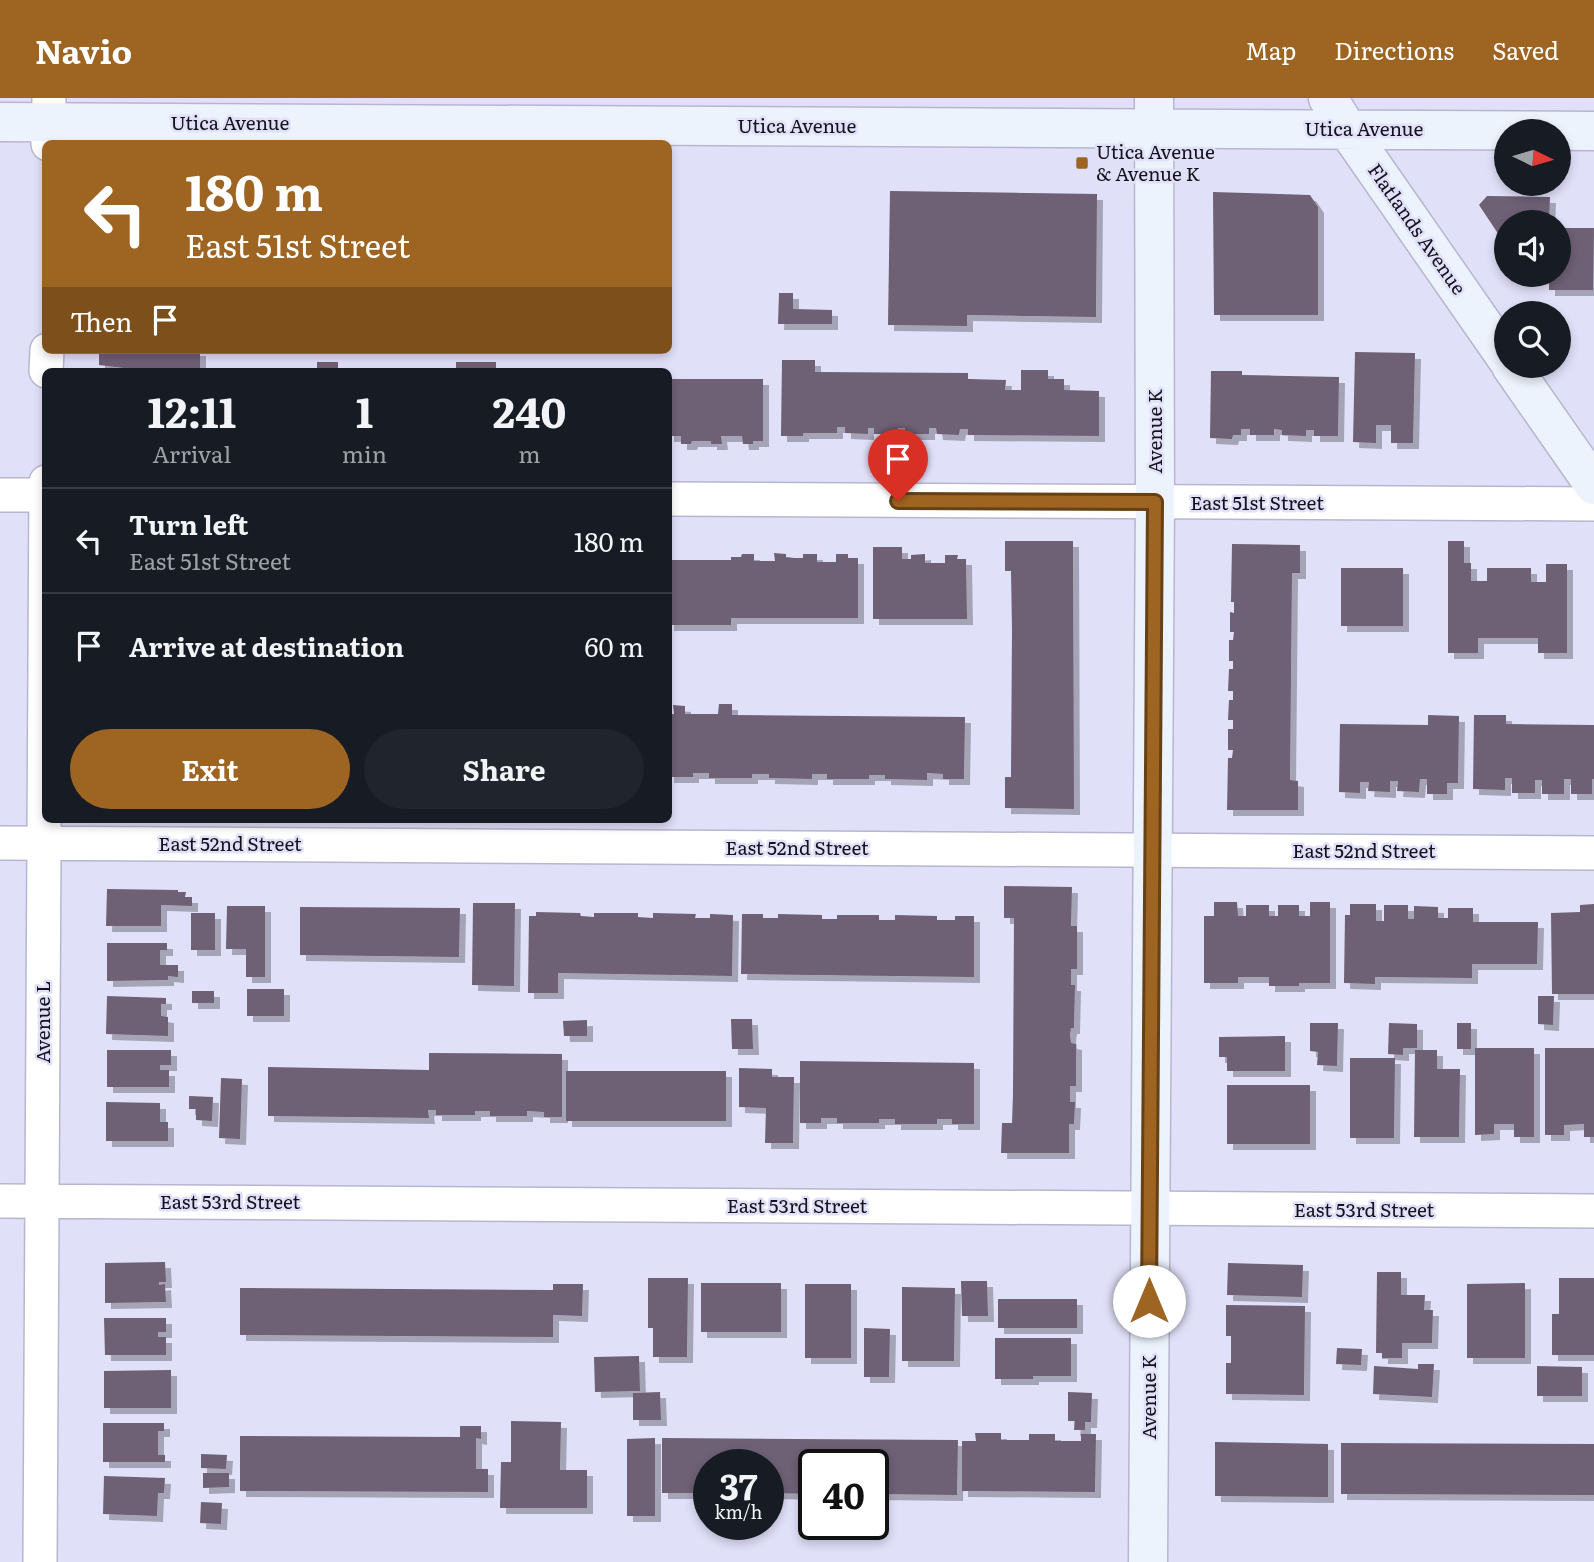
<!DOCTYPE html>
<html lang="en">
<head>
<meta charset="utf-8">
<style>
  body { margin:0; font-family:Literata,serif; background:#20242c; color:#f1f3f6; height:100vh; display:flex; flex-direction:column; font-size:26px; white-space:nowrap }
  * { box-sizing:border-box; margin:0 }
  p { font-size:23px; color:#9ea1a6 }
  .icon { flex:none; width:38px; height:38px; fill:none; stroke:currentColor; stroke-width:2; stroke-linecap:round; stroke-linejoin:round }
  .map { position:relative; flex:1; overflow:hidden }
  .sheet { position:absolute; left:42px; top:270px; width:630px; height:455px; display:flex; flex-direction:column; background:#171b24; border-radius:10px; box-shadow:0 4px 10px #0003 }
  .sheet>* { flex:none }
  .banner { position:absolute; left:42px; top:42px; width:630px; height:214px; border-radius:10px; box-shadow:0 4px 10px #0003; background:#9d6422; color:#fff; overflow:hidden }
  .needle { width:46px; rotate:95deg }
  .fabs { position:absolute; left:1494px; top:21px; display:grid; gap:14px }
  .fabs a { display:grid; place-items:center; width:77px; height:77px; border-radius:50%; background:#171b24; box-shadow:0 4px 10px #0003; font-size:35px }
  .speed { position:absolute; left:693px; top:1351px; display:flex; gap:14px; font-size:35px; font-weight:700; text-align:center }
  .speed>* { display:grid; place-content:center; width:91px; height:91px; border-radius:50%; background:#171b24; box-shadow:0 4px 10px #0003; line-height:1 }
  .speed small { font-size:18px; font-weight:400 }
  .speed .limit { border:4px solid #111; border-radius:10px; background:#fff; color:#111 }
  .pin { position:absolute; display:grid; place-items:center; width:60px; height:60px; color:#fff; margin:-72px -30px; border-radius:50% 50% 50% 0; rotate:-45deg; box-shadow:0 0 7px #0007 }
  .pin .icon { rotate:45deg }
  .me { position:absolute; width:77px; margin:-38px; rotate:0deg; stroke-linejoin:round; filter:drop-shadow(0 0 5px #0008) }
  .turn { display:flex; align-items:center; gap:24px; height:147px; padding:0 28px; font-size:32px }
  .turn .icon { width:91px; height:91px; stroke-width:2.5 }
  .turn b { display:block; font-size:49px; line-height:60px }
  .then { display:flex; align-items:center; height:66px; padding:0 28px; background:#0003; gap:14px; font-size:26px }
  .eta { display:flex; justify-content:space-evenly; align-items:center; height:119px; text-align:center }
  .eta b { font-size:42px; font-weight:700; line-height:49px }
  .button { display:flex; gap:14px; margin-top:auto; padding:14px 28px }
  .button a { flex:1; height:80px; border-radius:42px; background:#9d6422; color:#fff; font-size:28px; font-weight:700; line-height:80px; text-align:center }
  .button a+a { background:#20242c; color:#f1f3f6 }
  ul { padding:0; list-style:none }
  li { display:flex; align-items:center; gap:21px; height:105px; padding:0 28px; border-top:2px solid #363941 }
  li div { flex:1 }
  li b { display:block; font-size:26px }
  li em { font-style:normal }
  header { display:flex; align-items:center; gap:42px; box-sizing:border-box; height:98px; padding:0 35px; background:#9d6422; color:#fff }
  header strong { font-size:33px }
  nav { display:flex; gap:38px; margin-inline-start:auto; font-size:24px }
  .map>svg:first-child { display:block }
</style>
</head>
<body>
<header>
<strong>Navio</strong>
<nav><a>Map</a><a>Directions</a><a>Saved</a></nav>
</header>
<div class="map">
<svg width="1594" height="1464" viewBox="0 0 1594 1464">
  <defs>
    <filter id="shadow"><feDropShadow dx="6" dy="6" stdDeviation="0" flood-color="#0004"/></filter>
  </defs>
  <rect width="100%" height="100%" fill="#e1e0f9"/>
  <path fill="#6e6074" filter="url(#shadow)" d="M890,93L1097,96L1096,219L967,217V228L888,227Z
    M1213,94L1310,97L1318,109V217H1214Z
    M1487,98L1550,99L1549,124H1507V149L1479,107Z
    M1559,130H1594L1593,192H1549V177H1559Z
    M779,195H793V211L832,212V226H778Z
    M99,252H200V273H149L99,267Z
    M1355,254L1415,255L1413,345H1391V327H1376V345L1353,344Z
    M782,262H815V274L968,275V281L1006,282L1005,292H1021V272H1048V281H1064V292L1099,293V338L968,337V331H960L959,337L937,336L936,330H929V336H905V330H898V336H874V330H868V336L845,335V329H837V335H803V338H781Z
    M317,264H338V273H317Z
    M456,264H496V273H456Z
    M1211,273H1242V277L1339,279L1338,338H1314V332H1306V338L1282,337V332L1274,331V337H1250V331H1241V337H1233L1232,341L1210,340Z
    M668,281H763V343H753V346H743L742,338H721L722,346H711V343H692L691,346H681V338H668Z
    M1005,443H1073L1074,711L1005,710V679H1011L1012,532L1011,473H1005Z
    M1448,443H1464V465H1471V483H1487V470H1531V484H1546V466H1567V555H1538V540H1478V555H1448Z
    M1232,446L1300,447V475H1292L1290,682L1298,683V712H1227L1228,660H1232L1233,652H1228V631H1233V622H1228L1229,602H1233V593H1228L1229,571H1233V563H1229V542H1233L1234,534H1230V514L1234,515V504H1231Z
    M873,449H902V461H911V457L925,456V465H945V457H958L957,461H966L967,521H873Z
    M774,455L786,456V459L794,460H803V456H817V464H836V456H848V460H858V520H731V527H668V462H731V459H741L742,456H754V463H775Z
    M1341,470H1403V528H1341Z
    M719,606H732V617L965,619L964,681H943V676L927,675V682L885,681V677H869V681H827V676H812V681L769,680V676H752V680H709V675H693V679H668V616H674L673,607L685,608V616H718Z
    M1428,617L1459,618L1458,685H1447V696H1427V681H1420L1419,694L1397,693L1398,683H1390V694L1368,693L1369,684H1360V695L1339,694L1340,626L1428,627Z
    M1474,617H1506V626L1594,627V681H1592V696H1571V681H1564V696H1542V682H1535V695H1512V680H1505V692L1473,691Z
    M1004,788L1072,789L1071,828H1077V871H1071V887H1075L1074,930H1071L1070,937L1071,945L1076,946V988H1070V1004H1075L1074,1026H1069V1055H1001L1002,1025H1012L1013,996L1014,820H1004Z
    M107,791L178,792V794H186L185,799H192V808L161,807V828H106Z
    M1214,804H1237L1238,818H1246V807H1269V818H1278V807H1299V818H1310V804H1330V885H1299V888H1269V879H1238V885H1204V818H1214Z
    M473,805H515L514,888L472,887Z
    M1350,806H1376V823H1384V807H1408V821H1414V808L1438,809V820H1448V810H1473V824H1538L1537,866H1472V880L1375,879V886L1344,885L1345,817H1350Z
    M1594,806V896H1552L1551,815L1580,814V807Z
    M227,808H265V879H246V851H226Z
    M300,809L460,810L459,859L300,857Z
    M536,814L580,815L581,818L594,819V815H638V819L653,820V815L696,816L695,820H710V816L733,817L732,878L558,875V895H528L529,818H536Z
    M191,815H215V852H191Z
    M742,816H763V820H778V816L822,817V821H837V817H879V822H895V817L937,818V822H955V818H974V879L741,876Z
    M107,845H167V852H160V867H178V879L168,878V882L107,883Z
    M247,891H284V918H247Z
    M192,893H214V905H192Z
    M107,898L166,900V906H161V918L168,919V938L106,936Z
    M1538,898H1554L1553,927L1538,926Z
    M731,921H752L753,951H732Z
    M587,922V938H564L563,923Z
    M1310,925H1338L1337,968L1317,967L1318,954L1310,953Z
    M1389,925L1417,926V950H1403V957L1388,956Z
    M1457,925H1471V951H1457Z
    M1285,938V973H1227V959H1219V939Z
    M1475,950H1534V1039H1514V1026H1494V1036L1475,1037Z
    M1545,950H1594V1039H1584V1026L1564,1027V1037H1545Z
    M107,952H171V967H160V972H169V989H107Z
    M1415,952H1437V971H1460L1459,1039H1414Z
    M429,955L562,956V1019H544V1014L527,1013V1018H490V1013H475V1017H436V1012H428L429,1020L268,1018V969L429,972Z
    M1350,960H1395L1394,1040H1350Z
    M800,963L974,965V1026H952V1021H937V1026H895V1021H879V1025H837V1020H821V1025H800Z
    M739,970L772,971V979H794L793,1045H765L766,1010L739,1009Z
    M566,973H726V1023H566Z
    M221,980L242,981L240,1041L219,1040Z
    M1227,987H1310V1046H1227Z
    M189,998L213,999L212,1023L196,1022V1011H189Z
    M106,1004L160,1005V1024H168V1043H106Z
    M165,1164L166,1184H159V1187L165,1186L166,1204L105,1205V1165Z
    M1228,1165L1303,1167L1302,1199L1227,1197Z
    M1377,1174H1401V1197H1425L1424,1212H1433L1432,1245H1402V1260H1382V1255H1376Z
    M648,1180H688L687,1259H653V1230H648Z
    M1559,1180H1594V1257H1552V1216H1559Z
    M961,1183H987L988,1218H962Z
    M701,1185H781V1234H701Z
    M1525,1185V1260H1467V1186Z
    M553,1186H583L582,1218L553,1217V1239L240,1237V1190L553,1192Z
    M805,1186H851V1260H805Z
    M902,1189L955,1190L954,1263H902Z
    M998,1201H1077V1230H998Z
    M1226,1207L1305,1208L1304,1297L1226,1296V1265H1231V1238H1226Z
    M104,1220H166V1234H158V1239H166V1257H105Z
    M864,1230L890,1231L889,1279H864Z
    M995,1240H1071V1278H1033V1281H995Z
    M1337,1250L1362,1251L1361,1267L1336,1266Z
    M639,1258L640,1293L595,1294L594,1259Z
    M1418,1266H1434L1432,1299L1373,1296L1374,1268L1418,1271Z
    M1537,1268L1582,1269V1298H1537Z
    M171,1272V1310H104V1273Z
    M660,1294L661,1322H633V1295Z
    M1068,1294L1092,1295L1091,1324H1085V1332H1074L1075,1323H1068Z
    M511,1323L561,1324L560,1372H587V1410H500L501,1364H511Z
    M103,1325H164V1333H158V1357H165V1364H103Z
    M460,1328H481V1341L476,1340V1371H488V1394L240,1393V1338L460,1339Z
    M975,1335H1001V1342H1029V1336H1055V1343H1081V1336H1096L1095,1394L962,1393V1343H976Z
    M655,1340V1418H627V1341Z
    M662,1340L958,1342L957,1397L873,1396V1367H814V1396L768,1395V1367H709V1395H662Z
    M1215,1344L1328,1346V1399L1215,1398Z
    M1341,1345L1594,1346V1397L1341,1396Z
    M201,1356L227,1357L226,1371L201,1370Z
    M203,1375H229V1389L203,1390Z
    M104,1378L165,1380L164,1395H158L157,1418L103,1416Z
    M201,1404L222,1405L221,1426L200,1425Z"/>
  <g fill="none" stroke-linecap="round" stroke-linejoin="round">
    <defs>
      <path id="street" d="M48,46L49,0
        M46,273L47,252
        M0,397H46
        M668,401L1594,406
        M0,745L1594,755
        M0,1103L1594,1113
        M40,1464L46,384"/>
      <path id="secondary" d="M1328,0L1347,31L1507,261
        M0,24L1594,33
        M1511,268L1594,387
        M1148,1464L1155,404L1154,0"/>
    </defs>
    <use href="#street" stroke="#b7b6ce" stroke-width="36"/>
    <use href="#secondary" stroke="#b7b6ce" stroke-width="41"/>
    <use href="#street" stroke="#fff" stroke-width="33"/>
    <use href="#secondary" stroke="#edf3fd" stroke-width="38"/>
  </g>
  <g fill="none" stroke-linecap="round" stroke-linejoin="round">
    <defs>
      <path id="route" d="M898,403L1155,404L1149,1203"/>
    </defs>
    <use href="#route" stroke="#664116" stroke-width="18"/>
    <use href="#route" stroke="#9d6422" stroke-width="12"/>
  </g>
  <rect fill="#9d6422" stroke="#e1e0f9" stroke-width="2.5" x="1075" y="58" width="14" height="14" rx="3.5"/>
  <g text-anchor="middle" stroke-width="5" stroke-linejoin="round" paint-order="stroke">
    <g font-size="19" fill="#14131c" stroke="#e1e0f9">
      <text x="230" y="32">Utica Avenue</text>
      <text x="797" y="35">Utica Avenue</text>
      <text x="1364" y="38">Utica Avenue</text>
      <text transform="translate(1417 131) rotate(55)" y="7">Flatlands Avenue</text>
      <text transform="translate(1155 333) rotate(-90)" y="7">Avenue K</text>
      <text x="1257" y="412">East 51st Street</text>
      <text x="230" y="753">East 52nd Street</text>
      <text x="797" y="757">East 52nd Street</text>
      <text x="1364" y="760">East 52nd Street</text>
      <text transform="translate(43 924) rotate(-90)" y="7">Avenue L</text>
      <text x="230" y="1111">East 53rd Street</text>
      <text x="797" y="1115">East 53rd Street</text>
      <text x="1364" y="1119">East 53rd Street</text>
      <text transform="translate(1149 1299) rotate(-90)" y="7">Avenue K</text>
    </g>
    <g font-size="19" fill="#14131c" stroke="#e1e0f9" text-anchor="start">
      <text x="1096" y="61">Utica Avenue<tspan x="1096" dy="22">&amp; Avenue K</tspan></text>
    </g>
  </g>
</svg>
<div class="fabs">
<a><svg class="needle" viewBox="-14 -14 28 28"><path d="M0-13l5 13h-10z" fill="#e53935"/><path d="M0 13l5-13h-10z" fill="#9ea1a6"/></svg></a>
<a><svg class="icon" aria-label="sound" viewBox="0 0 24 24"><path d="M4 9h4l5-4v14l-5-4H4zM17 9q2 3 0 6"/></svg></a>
<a><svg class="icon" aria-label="search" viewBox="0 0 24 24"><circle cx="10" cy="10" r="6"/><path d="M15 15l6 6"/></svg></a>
</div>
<div class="speed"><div>37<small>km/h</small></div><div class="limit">40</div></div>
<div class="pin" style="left:898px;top:403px;background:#d93025"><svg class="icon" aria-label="arrive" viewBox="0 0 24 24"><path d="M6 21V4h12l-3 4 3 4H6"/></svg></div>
<svg class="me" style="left:1149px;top:1203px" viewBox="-20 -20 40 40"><circle r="19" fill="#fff"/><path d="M0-13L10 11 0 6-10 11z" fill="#9d6422"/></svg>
<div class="banner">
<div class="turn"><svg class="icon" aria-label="left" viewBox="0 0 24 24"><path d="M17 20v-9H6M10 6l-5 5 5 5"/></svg><div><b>180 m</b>East 51st Street</div></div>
<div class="then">Then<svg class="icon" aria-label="arrive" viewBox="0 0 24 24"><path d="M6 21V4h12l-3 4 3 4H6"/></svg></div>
</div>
<section class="sheet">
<div class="eta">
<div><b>12:11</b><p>Arrival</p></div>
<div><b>1</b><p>min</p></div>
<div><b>240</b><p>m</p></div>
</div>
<ul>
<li><svg class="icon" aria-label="left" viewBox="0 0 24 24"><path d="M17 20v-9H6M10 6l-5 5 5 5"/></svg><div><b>Turn left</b><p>East 51st Street</p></div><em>180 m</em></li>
<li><svg class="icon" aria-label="arrive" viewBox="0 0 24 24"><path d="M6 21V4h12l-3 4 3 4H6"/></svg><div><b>Arrive at destination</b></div><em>60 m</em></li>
</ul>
<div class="button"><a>Exit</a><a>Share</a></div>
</section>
</div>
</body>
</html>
